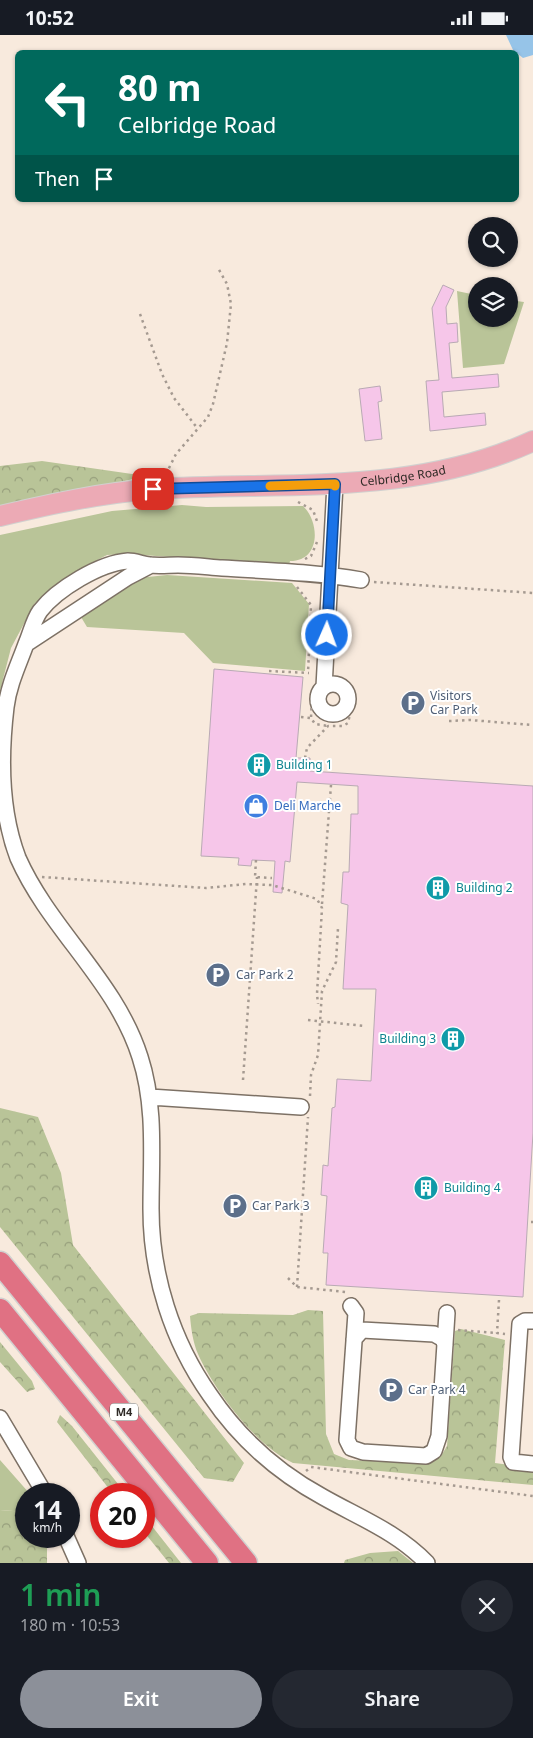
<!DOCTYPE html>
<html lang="en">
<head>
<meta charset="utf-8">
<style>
  body { margin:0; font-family:"Noto Sans",sans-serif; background:#242831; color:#f1f3f6; height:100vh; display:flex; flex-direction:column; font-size:19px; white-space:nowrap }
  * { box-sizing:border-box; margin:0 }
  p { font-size:16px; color:#9ea1a6 }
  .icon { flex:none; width:28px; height:28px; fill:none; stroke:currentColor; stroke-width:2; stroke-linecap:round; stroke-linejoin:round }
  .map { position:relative; height:1528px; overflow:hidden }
  .sheet { display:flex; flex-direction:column; background:#171b24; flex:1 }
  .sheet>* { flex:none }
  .hud { position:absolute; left:15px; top:15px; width:504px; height:152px; border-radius:8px; box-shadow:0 1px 4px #0004; background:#00695c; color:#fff; overflow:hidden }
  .controls { position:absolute; left:468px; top:182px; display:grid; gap:10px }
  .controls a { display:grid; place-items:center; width:50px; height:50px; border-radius:50%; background:#171b24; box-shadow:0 1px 4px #0004; font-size:25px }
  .speed { position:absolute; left:15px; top:1448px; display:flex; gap:10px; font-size:25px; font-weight:700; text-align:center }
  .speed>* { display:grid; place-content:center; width:65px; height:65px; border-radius:50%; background:#171b24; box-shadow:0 1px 4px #0004; line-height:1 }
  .speed small { font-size:12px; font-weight:400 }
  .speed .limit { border:8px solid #d22; background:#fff; color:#111 }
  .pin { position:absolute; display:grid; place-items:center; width:42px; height:42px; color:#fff; margin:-21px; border-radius:10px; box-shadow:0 2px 8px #0006 }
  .me { position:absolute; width:55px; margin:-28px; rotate:2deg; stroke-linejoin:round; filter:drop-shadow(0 0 4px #0008) }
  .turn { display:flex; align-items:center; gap:18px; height:105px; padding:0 20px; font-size:22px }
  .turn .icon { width:65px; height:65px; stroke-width:2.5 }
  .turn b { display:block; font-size:35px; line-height:42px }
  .then { display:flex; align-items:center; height:48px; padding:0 20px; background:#0003; gap:10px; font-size:19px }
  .round { display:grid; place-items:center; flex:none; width:52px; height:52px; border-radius:26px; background:#242831 }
  .head { display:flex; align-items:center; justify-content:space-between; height:85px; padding:0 20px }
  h1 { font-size:30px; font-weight:600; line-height:38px; color:#1e9e55 }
  .primary-button { display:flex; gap:10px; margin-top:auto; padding:10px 20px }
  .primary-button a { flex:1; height:58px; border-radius:30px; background:#8c9099; color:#fff; font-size:20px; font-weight:600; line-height:58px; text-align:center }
  .primary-button a+a { background:#242831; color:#f1f3f6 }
  .status { display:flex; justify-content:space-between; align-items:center; height:35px; padding:0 25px; background:#171b24; direction:ltr }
  .status svg { height:14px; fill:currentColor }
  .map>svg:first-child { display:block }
</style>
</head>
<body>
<div class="status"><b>10:52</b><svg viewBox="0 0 49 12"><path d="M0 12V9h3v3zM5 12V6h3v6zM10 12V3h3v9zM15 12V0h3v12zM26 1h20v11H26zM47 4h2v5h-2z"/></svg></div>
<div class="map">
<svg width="533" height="1528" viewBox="0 0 533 1528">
  <defs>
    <pattern id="forest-crowns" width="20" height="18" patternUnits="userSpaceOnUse" patternTransform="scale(1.25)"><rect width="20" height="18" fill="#b9c498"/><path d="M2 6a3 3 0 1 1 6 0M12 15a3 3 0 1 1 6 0" fill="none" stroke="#979f7c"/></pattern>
  </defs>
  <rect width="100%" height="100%" fill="#f8eadd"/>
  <path fill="#b9c498" d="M457,256L476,260V284H509V265L524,267L504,329L463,333Z
    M182,470L206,472L303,471C320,487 321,526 290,526L289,530L127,519L107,520L80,534L35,568L11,613L0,656V500L112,476Z
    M167,540L292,548L309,569L305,636L213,628L184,598L87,592L81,582L138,543Z
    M0,1425L30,1459H26V1477L0,1475Z"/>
  <path fill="url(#forest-crowns)" d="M42,426L146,441L0,475V431Z
    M0,1073L38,1082L61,1138L73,1210L244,1428L233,1447L204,1443L0,1192Z
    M308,1275L323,1276L326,1399L334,1419L349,1425L430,1428L441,1421L447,1411L455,1296L461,1294L505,1305L495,1428L533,1433V1450L293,1428C256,1411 214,1355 198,1319C193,1308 191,1293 190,1281L199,1278L293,1280Z
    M0,1307L32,1346L35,1354L27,1357L0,1327Z
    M60,1380L72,1391L126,1459H113L57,1387Z
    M0,1475L26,1477V1501H47V1528H0Z
    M144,1481L181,1528H169L144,1497Z
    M398,1516L413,1528H344L345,1525L370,1518Z"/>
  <path fill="#96c4e8" d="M506,0H533V20L523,23L513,15Z"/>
  <path fill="#f6c6e9" stroke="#b9aab4" d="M443,250L454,255L446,272L447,289L457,288L458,307L449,308L452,343L498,339L499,352L442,357L444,382L485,378L486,390L430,396L426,346L439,345L432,273Z
    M380,351L382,366L378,367L382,404L365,406L359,354Z
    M214,634L303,642L296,723H310V736L533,751V1098L523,1262L326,1250L328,1218H323L327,1161L321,1160L323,1130L328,1131L332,1073L335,1072L337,1044L371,1046L376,954H343L348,870L341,868L343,837H349L351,779H358V751L297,747L290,827L285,826L282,858L273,857L275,826L252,825L251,831L238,830L239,823L201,821Z"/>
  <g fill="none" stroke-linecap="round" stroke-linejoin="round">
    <defs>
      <path id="minor" d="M361,545C315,537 268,536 222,533C208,532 193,530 178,530C169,530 159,531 149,530C142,529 135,526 128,526C100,528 57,554 40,576C33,586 31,598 26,609C18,631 9,649 6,672C0,722 0,776 18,823C50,895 116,946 140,1022C156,1071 151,1123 151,1174C151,1240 172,1306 210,1360C239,1403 277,1437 323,1462C360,1483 397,1497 427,1528
        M26,609L128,542L151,530
        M318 664a15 15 0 1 1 30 0a15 15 0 1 1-30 0Z
        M324,652L335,449
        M150,1062L301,1072
        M351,1271L356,1278L347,1405L351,1413L363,1417L426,1421L434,1416L439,1401L447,1278
        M533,1286H525L520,1289L511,1422L513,1427L533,1429
        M354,1304L362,1295L434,1299L443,1304L445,1310
        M0,1383L45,1459
        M66,1501L78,1528"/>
      <g id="major">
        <path id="s1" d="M0,481C51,469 101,458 153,454C283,446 411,462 533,406"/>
      </g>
      <path id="highway" d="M0,1228L246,1528
        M0,1275L207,1528"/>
    </defs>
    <use href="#minor" stroke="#7d7165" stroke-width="18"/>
    <use href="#major" stroke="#d1d0cf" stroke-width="22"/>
    <use href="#highway" stroke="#d1d0cf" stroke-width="25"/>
    <path stroke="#a59a91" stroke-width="2.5" stroke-dasharray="2.5 4" stroke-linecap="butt" d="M140,279L162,339L174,363L198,394
      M166,439L176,419L208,382L213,369L227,308L231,269L227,249L218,233
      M298,467L313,475L318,489
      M305,524L311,521L317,507
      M374,547L533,558
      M297,552L311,570L308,638
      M269,636L309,638
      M312,660L311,683L315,689L328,691
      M301,682L311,683
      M449,686L470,685L533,690
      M305,723L307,713L328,691H343L348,688L350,679
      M256,825L255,842L272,843
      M42,842L206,853L246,849L272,850L317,864L322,873L317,959L318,969
      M322,869L331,750
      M308,985L364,991
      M243,1045L257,842
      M310,1061L311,1040L318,1020L322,956L336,927L338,893
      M531,1187H533
      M288,1243L297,1252L346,1257V1260
      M297,1252L308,1082
      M499,1265L497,1298L505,1299
      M458,1295L497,1298
      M306,1436L311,1432L533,1461"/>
    <use href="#minor" stroke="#fff" stroke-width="15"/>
    <use href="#major" stroke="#ecaab5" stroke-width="20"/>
    <use href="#highway" stroke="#e07183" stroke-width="22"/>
  </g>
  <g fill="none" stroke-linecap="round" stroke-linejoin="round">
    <defs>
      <path id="route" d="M153,454L335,449L327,600"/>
    </defs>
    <use href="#route" stroke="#114b97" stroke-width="12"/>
    <use href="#route" stroke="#1a73e8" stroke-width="9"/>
    <path stroke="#f59e0b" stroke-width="9" d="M270,451L335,449V451"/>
  </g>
  <defs>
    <symbol id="parking-disc" viewBox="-11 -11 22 22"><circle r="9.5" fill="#5c6f8a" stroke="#fff"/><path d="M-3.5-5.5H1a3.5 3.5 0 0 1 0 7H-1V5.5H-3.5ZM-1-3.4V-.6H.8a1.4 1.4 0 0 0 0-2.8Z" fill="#fff"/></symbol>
    <symbol id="building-disc" viewBox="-11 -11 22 22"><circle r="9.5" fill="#0f9aa8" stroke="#fff"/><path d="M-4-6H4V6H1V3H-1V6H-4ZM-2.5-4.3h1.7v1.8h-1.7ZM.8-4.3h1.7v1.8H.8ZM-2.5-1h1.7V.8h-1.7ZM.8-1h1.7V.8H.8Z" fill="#fff"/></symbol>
    <symbol id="shop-disc" viewBox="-11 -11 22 22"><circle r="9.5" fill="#3f7fe0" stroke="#fff"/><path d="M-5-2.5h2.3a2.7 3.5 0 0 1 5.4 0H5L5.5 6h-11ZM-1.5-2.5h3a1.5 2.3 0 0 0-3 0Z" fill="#fff"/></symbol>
  </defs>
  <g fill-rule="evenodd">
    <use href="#parking-disc" x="399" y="654" width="28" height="28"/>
    <use href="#building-disc" x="245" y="716" width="28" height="28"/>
    <use href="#shop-disc" x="242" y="757" width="28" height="28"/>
    <use href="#building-disc" x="424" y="839" width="28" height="28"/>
    <use href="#parking-disc" x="204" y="926" width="28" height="28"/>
    <use href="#building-disc" x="439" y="990" width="28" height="28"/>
    <use href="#building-disc" x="412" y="1139" width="28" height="28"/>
    <use href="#parking-disc" x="221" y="1157" width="28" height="28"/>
    <use href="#parking-disc" x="377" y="1341" width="28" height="28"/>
  </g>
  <g text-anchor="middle" stroke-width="4" stroke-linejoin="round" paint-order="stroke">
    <rect fill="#fff" stroke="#6d6a67" stroke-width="1" x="110" y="1368.5" width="28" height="17" rx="4"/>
    <g font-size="11" font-weight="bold" fill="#2f2a26">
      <text x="124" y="1381">M4</text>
    </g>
    <g font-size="12" fill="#2f2a26" stroke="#fff">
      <text dy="4" stroke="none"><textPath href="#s1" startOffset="406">Celbridge Road</textPath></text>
    </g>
    <g font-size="12" fill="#4e5e75" stroke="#fff" text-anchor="start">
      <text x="430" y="665">Visitors<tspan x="430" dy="14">Car Park</tspan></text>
      <text x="236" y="944">Car Park 2</text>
      <text x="252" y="1175">Car Park 3</text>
      <text x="408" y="1359">Car Park 4</text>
    </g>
    <g font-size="12" fill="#0d838f" stroke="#fff" text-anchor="start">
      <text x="276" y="734">Building 1</text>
      <text x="456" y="857">Building 2</text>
      <text x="436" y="1008" text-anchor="end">Building 3</text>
      <text x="444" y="1157">Building 4</text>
    </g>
    <g font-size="12" fill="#366cbe" stroke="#fff" text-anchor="start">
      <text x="274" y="775">Deli Marche</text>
    </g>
  </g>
</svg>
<div class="controls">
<a><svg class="icon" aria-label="search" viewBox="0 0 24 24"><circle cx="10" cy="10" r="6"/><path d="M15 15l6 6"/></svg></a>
<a><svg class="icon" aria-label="layers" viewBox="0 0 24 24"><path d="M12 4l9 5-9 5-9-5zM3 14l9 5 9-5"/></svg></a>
</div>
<div class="speed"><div>14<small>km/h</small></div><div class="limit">20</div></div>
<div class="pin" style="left:153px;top:454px;background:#d93025"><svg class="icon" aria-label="arrive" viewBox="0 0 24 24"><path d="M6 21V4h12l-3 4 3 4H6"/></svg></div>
<svg class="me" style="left:327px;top:600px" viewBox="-20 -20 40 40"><circle r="17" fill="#1a73e8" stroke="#fff" stroke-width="3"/><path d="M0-11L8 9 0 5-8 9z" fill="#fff"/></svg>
<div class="hud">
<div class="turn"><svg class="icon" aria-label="left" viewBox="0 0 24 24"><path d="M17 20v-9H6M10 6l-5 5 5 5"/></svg><div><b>80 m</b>Celbridge Road</div></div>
<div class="then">Then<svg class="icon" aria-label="arrive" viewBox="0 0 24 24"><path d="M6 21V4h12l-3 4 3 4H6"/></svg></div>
</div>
</div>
<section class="sheet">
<div class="head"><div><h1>1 min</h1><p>180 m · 10:53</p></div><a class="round"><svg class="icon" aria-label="close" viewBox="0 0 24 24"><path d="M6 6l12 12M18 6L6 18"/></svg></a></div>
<div class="primary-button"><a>Exit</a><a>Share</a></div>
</section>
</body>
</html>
